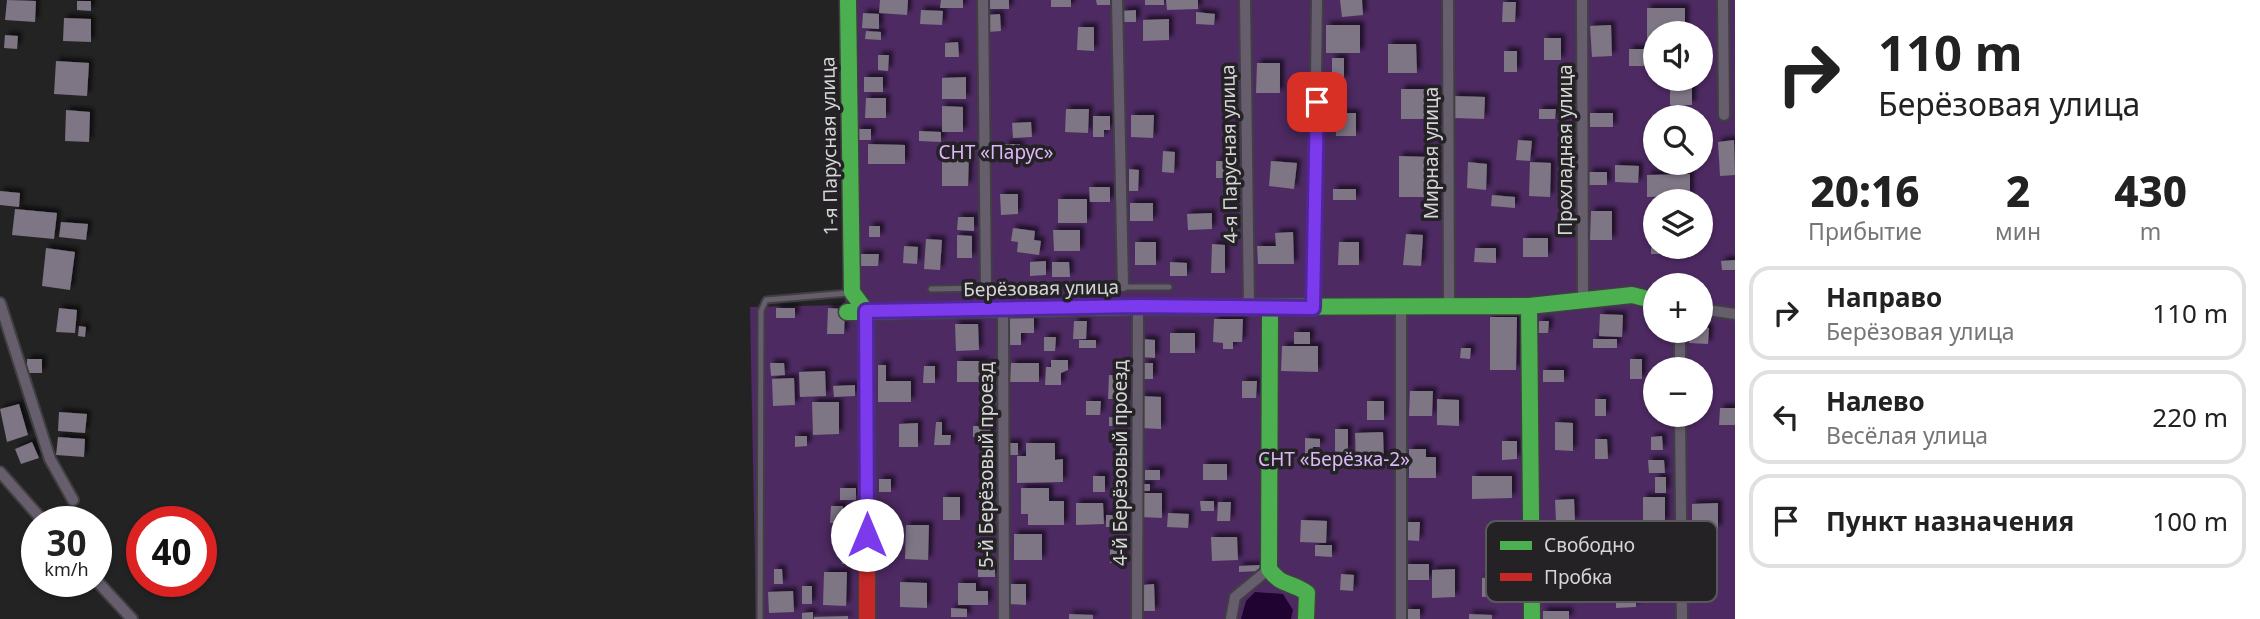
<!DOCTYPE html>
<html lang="ru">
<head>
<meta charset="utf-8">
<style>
  body { margin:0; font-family:"Noto Sans",sans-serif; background:#f6f6f6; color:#222; height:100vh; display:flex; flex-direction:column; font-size:26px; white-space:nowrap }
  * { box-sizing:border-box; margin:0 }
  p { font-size:23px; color:#767676 }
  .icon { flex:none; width:38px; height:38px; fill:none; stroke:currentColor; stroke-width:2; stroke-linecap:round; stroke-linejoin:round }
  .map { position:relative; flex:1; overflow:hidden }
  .details { display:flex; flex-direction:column; background:#fff; width:525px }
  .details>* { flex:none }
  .top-card { background:#fff; color:#222; overflow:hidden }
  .controls { position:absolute; left:1643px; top:21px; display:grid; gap:14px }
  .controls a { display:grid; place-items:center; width:70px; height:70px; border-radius:50%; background:#fff; box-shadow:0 2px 5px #0004; font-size:35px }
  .speed { position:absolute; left:21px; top:506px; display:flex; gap:14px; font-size:35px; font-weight:700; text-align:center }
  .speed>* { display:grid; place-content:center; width:91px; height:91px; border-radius:50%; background:#fff; box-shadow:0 2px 5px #0004; line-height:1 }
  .speed small { font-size:18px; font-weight:400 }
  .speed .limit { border:10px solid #d22; background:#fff; color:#111 }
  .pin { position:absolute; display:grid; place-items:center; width:60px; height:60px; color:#fff; margin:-30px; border-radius:14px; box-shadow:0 4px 10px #0006 }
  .me { position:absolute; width:77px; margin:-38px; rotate:0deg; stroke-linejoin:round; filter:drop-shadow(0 0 5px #0008) }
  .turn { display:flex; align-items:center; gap:24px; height:147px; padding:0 28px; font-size:32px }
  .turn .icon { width:91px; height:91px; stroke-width:2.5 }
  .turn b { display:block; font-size:49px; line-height:60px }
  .eta { display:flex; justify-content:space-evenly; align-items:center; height:119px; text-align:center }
  .eta b { font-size:42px; font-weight:800; line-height:49px }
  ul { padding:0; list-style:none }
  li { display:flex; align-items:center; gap:21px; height:94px; margin:0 14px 10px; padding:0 14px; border:4px solid #e0e0e0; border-radius:21px }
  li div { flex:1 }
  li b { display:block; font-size:26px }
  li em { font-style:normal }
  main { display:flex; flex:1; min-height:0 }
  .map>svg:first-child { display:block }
</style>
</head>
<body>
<main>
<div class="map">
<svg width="1735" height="619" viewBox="0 0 1735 619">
  <defs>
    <filter id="shadow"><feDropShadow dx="4" dy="-4" stdDeviation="2" flood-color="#0009"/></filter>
  </defs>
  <rect width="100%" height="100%" fill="#242324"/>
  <path fill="#4d2a62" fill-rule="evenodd" d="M840,0H1735V314L1733,319L1735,321V619H756L750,307L845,305ZM1656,33H1701V79H1656ZM1656,117H1701V163H1656ZM1656,201H1701V247H1656ZM1656,285H1701V331H1656ZM1656,369H1701V415H1656Z"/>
  <path fill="#200331" d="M1255,592L1283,594L1293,610L1291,619H1241L1246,601Z"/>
  <path fill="#7e7485" filter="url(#shadow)" d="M7,0L36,1L35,22L5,20Z
    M880,0H908L907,15L879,13Z
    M941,0H963V8H940Z
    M987,0H1009V9H987Z
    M1051,0H1071V7H1051Z
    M1096,0H1110V5H1097Z
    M1145,0H1164V5H1145Z
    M1166,0H1198V9L1167,10Z
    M1340,0H1362L1363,15L1342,17Z
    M77,1H91V11L77,10Z
    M1503,2H1516L1515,22H1502Z
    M1647,8H1685V33H1656V48H1647Z
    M921,10L943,11L942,25L920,24Z
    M1136,10V22H1123L1122,11Z
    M1196,12L1215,14L1214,25L1196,24Z
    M863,13L879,14V29L862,28Z
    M1000,14L1001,31L988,32L987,15Z
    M64,18L91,19V42L63,41Z
    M1169,19V40L1143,41V20Z
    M1326,25H1360V53H1326Z
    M1611,25L1612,56L1592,57L1590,26Z
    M1078,27H1094V51L1077,50Z
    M866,31L881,32V40L865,39Z
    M5,35L18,36L17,49L4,48Z
    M1544,38H1561V60H1544Z
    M958,42L959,57H945V43Z
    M1388,44H1416L1417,73H1388Z
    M1629,49H1645V66H1629Z
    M1504,51H1517V72H1504Z
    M878,55H889L888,71L878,70Z
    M1332,58H1344V80H1332Z
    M56,61L89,63L87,96L54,94Z
    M1257,63H1280V93H1256Z
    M864,77H883V92H864Z
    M966,77V99H942V78Z
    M1670,79H1692V105H1670Z
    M1325,81H1338V91H1325Z
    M1401,89H1425V119H1401Z
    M1454,96L1485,97L1484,119L1454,118Z
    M866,98H886V118H865Z
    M942,106L963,107V132H942Z
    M1066,109H1089L1088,133L1065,132Z
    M1539,109H1556L1555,119H1539Z
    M66,110L90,112L89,142L65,141Z
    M1336,113H1356V136H1336Z
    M1590,113H1613V127H1590Z
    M1131,115H1154L1153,138L1131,137Z
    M1093,116H1110V130H1104V137H1093Z
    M1031,122L1032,137L1013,138L1012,123Z
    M857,129H871V140H857Z
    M919,131L941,132V142L919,141Z
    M1518,140L1532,141L1530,161L1516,160Z
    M1734,140L1735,175L1720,176L1718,142Z
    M868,144L905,145V164H868Z
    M1005,144H1020V157L1005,156Z
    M1163,151L1175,152L1174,173L1162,172Z
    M942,154H969L968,186H942Z
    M1399,156L1431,157L1430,197H1399Z
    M1216,161H1234V178H1216Z
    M1271,161L1297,163L1294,189L1269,186Z
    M1468,162L1487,164L1486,190L1467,188Z
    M1530,162L1551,163L1550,197L1529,196Z
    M1615,165L1639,166L1638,183L1615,182Z
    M1129,169L1139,170L1138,191H1129Z
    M1589,172H1607V185H1589Z
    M1690,174V196L1647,197V175Z
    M1089,187H1110V202H1090Z
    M1333,189H1356V200H1333Z
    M0,191L20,193L19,207L0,205Z
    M1000,194H1018V214L1001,215Z
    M1492,195L1515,197V208L1491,206Z
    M1058,199H1087V223H1058Z
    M1130,203H1153V221H1130Z
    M15,209L57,213L54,239L12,235Z
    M1591,211H1612V240H1590Z
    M1212,213V229L1188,230L1187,214Z
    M958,217H974V231L957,230Z
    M61,222L88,224L86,240L59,237Z
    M1651,224H1656V247H1694V254H1651Z
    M869,226H880V237H869Z
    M1013,228L1035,231L1034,240L1041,241L1039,255L1017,252L1018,242L1011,241Z
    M1053,230H1080V251H1054Z
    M1293,232L1294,264H1258L1257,246H1276L1275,233Z
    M1406,234L1423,235L1421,266L1403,265Z
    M957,235L972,236V258H957Z
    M1523,238H1548V257H1523Z
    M926,239L942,240L940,270L924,269Z
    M1135,242H1156V265H1135Z
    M1339,242H1359V265H1338Z
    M1212,244L1225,245V273H1211Z
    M904,246L918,247L917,264L903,263Z
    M46,248L75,252L70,290L42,286Z
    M1475,248H1496V263L1474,262Z
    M859,254H879L878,266H859Z
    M1735,260V270H1722L1721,261Z
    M1046,261V275L1030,276V262Z
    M1052,262H1069L1070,277H1052Z
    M1170,262L1187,263V276H1170Z
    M59,308L77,310L75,333L56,332Z
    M776,308H795V318H776Z
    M828,308L845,309L844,334H827Z
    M1600,314L1623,315L1622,337L1599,336Z
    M1490,317H1517L1516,370H1490Z
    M1009,318H1034V333H1021V345H1009Z
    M1214,319H1243L1242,342H1233V349H1223V343L1213,342Z
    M1074,321H1087L1086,339H1073Z
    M1539,321H1549L1548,333H1538Z
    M955,324H978L979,350L956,351Z
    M79,326L86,327L85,337L78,336Z
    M1701,327L1709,328L1708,344L1689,343V331H1701Z
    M1294,332H1310V344H1294Z
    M1170,333H1195V353H1170Z
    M1044,337H1056L1055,351H1044Z
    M1142,339L1155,340V358L1141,357Z
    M1593,339H1617V348H1593Z
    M1079,340H1096V348H1079Z
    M1282,346H1318V372L1281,371Z
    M1461,348H1471L1470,359L1460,358Z
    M27,359H42V373H27Z
    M1630,359H1642V379H1630Z
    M1051,360H1068V370L1061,373V385H1045L1046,367H1051Z
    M957,361H985V382H957Z
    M770,363H784L785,375L771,376Z
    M1011,363H1039V382H1010Z
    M1144,363H1153V379H1144Z
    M878,365H886V381H911V402H878Z
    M924,366H935V383H923Z
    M1543,370H1564V382H1543Z
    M825,371L826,396L800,397L799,372Z
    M1109,375L1128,376V399H1108Z
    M794,378L795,405L773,406L772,379Z
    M1242,381H1257L1256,398H1242Z
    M855,385V396L834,397L833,386Z
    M1410,391H1433L1432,416H1409Z
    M1141,396L1161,397V429L1141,428Z
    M1437,399L1459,400V426L1437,425Z
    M1595,399H1606V416H1595Z
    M1086,401H1101L1100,415H1086Z
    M1367,401H1384V420H1367Z
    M812,402H839V434L813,435Z
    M19,404L28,435L7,442L0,409Z
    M1720,408H1735V425H1719Z
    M59,412L87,414L85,433L58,431Z
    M1109,417L1125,418V426H1109Z
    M936,422H942V435H951L950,445H934Z
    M1555,422L1573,423V451L1555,450Z
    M918,423V447H899V424Z
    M973,426H991L990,437H973Z
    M1335,429H1348V452H1335Z
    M1383,432L1384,465L1356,466L1355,433Z
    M795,436H807V446L795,447Z
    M1662,436L1663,450H1651V437Z
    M58,437L85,439L84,457L56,455Z
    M1305,438L1320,439V447H1313V455L1305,454Z
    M1595,439H1607L1608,459H1595Z
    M1502,441H1517V459L1502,460Z
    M32,442L39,458L21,464L15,449Z
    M1005,443H1018V455H1006Z
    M1026,443H1055V460L1063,459V482L1017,483V456H1026Z
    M1409,449H1426V457H1436V478H1409Z
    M1648,460H1664L1665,473H1649Z
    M1203,464H1227V480H1203Z
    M1145,470H1160V480H1145Z
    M1093,476H1105V492H1093Z
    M1472,476H1512V498L1472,499Z
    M1655,477H1666V493H1655Z
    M879,479H891V492H879Z
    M1140,484H1150V491H1140Z
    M840,488H856V500H840Z
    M1021,488H1049V501H1064V525H1028V514H1021Z
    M1141,493H1162V518L1141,517Z
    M943,497H960V520H943Z
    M1643,497H1665V523H1643Z
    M1574,499L1575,521L1556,522L1555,500Z
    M1200,501H1214V511H1201Z
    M1218,502H1231L1230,521H1217Z
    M1076,503H1103L1104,524L1076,525Z
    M1718,503V529H1692V504Z
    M831,506H843V523H830Z
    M1168,513L1189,514L1188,528L1167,527Z
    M1106,515H1127V527H1106Z
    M1301,520L1327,521L1326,543L1300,542Z
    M1404,522H1420L1419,541L1404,540Z
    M906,525H929L928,560L905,559Z
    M842,534H852V545L841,544Z
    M1014,534H1042V560H1014Z
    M1211,537H1237L1238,560L1212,561Z
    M1110,544H1123V563H1110Z
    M1315,545H1332V557L1315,556Z
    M842,553H856L855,564H842Z
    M1405,564H1429V580H1405Z
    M1260,565V571L1239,572V566Z
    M978,566H995V577H978Z
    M774,569H782L783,584H774Z
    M1455,569V597L1432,598V570Z
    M824,572H847L846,606L823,605Z
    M1341,574L1354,575L1353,591L1340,590Z
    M1507,577L1508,596L1482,597V578Z
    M900,582L927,583V608L900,607Z
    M958,583H976V591H988V605H958Z
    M1010,584H1026V605L1009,604Z
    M1154,584L1155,611H1142V585Z
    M802,586H812V604H802Z
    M1629,588L1636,594V607L1616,608V589Z
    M793,591L794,612L769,613L768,592Z
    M951,608L967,609V617H951Z
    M1406,609H1420V619H1406Z
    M1543,611H1569V619H1543Z
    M813,612V619H802V613Z
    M1069,614L1093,615V619H1069Z
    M1469,614L1492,615V619H1469Z
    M848,616V619H814V617Z"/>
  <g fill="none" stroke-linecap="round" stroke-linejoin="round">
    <defs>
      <path id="lane" d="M1068,287H1169
        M931,289L1053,287
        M760,619L761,311L766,300L849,293"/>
      <path id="street" d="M983,0L986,288
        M1117,0L1123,286
        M1245,0L1249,308
        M1448,0L1449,306
        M1582,0L1583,300
        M1723,0L1724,115
        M0,303L50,459L73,500
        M1401,307V619
        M1313,308L1317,0
        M1701,309L1735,314
        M1003,310L1004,619
        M1680,331V369
        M1680,415L1682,619
        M0,472L44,522
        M96,580L132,619
        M1137,619L1138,307
        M1231,619L1235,597L1269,569"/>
      <path id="fast" d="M848,0L852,292L866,311L867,485
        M1529,306L1532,619
        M1270,308L1269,569C1282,587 1290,581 1307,593L1306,619
        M847,312L1138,307L1529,306L1632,295L1656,301"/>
      <path id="jam" d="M867,485V619"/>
    </defs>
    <use href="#lane" stroke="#403f41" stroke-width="9"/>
    <use href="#street" stroke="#403f41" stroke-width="14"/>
    <use href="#fast" stroke="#403f41" stroke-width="19"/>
    <use href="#jam" stroke="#403f41" stroke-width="19"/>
    <use href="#lane" stroke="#665e6c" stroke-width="5"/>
    <use href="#street" stroke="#665e6c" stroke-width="10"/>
    <use href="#fast" stroke="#4caf50" stroke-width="16"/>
    <use href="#jam" stroke="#c62828" stroke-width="16"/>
  </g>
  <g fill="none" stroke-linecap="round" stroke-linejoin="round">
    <defs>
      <path id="route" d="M867,535L866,311L1138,306L1313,308L1317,102"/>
    </defs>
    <use href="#route" stroke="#51269a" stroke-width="18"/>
    <use href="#route" stroke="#7c3aed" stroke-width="12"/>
  </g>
  <g text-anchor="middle" stroke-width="7" stroke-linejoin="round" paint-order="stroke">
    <g font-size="19" fill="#d6d5d7" stroke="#242225">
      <text transform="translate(829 146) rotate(-91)" y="7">1-я Парусная улица</text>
      <text transform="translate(1565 150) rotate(-90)" y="7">Прохладная улица</text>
      <text transform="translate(1431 153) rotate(-90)" y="7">Мирная улица</text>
      <text transform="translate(1229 154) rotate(-91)" y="7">4-я Парусная улица</text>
      <text transform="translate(1041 288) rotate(-1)" y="7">Берёзовая улица</text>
      <text transform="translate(1120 463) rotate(-90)" y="7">4-й Берёзовый проезд</text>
      <text transform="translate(986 465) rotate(-90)" y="7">5-й Берёзовый проезд</text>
    </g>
    <g font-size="19" fill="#dcb8f7" stroke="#242225">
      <text x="996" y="159">СНТ «Парус»</text>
      <text x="1334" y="466">СНТ «Берёзка-2»</text>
    </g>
  </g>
  <rect x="1486" y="521" width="231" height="81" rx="10" fill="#242225" stroke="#59585a" stroke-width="2"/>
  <rect x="1500" y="541" width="32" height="9" fill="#4caf50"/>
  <rect x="1500" y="573" width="32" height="8" fill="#c62828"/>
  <g font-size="19" fill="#d6d5d7">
    <text x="1544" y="552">Свободно</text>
    <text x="1544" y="584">Пробка</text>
  </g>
</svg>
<div class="controls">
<a><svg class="icon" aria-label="sound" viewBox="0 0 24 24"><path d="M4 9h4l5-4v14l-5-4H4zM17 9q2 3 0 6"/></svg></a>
<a><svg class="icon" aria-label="search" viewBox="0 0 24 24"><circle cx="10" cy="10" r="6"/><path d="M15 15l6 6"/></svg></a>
<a><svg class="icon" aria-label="layers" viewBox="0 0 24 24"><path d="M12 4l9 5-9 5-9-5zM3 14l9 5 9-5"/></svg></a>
<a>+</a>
<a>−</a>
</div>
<div class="speed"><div>30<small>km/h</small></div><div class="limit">40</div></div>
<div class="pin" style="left:1317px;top:102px;background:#d93025"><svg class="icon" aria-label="arrive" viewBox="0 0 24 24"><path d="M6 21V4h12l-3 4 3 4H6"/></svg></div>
<svg class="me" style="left:867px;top:535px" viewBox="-20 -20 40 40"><circle r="19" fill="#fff"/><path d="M0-13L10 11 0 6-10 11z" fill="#7c3aed"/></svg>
</div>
<section class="details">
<div class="top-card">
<div class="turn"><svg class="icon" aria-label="right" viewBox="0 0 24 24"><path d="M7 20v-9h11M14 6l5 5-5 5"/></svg><div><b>110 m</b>Берёзовая улица</div></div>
</div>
<div class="eta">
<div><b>20:16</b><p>Прибытие</p></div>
<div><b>2</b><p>мин</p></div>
<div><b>430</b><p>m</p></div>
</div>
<ul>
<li><svg class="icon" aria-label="right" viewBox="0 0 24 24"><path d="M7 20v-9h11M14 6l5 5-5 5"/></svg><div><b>Направо</b><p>Берёзовая улица</p></div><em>110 m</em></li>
<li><svg class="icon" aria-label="left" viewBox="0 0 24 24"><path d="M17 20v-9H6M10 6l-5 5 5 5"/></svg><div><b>Налево</b><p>Весёлая улица</p></div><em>220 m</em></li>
<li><svg class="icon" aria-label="arrive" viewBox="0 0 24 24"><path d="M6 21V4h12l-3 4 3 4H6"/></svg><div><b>Пункт назначения</b></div><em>100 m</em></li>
</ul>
</section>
</main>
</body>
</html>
